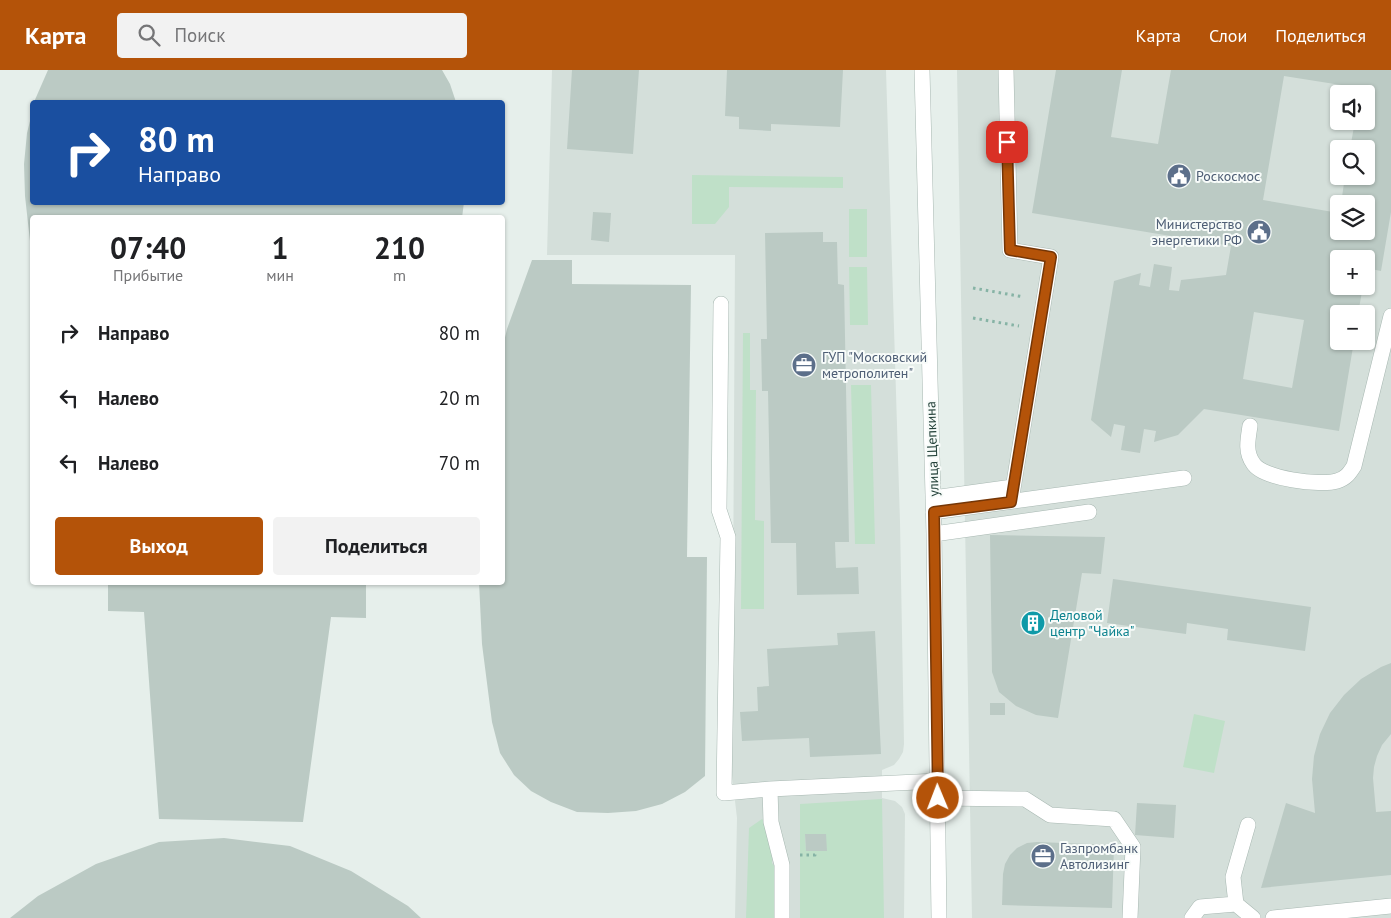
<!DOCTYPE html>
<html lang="ru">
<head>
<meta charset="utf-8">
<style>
  body { margin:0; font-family:"PT Sans",sans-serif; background:#f2f2f2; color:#202124; height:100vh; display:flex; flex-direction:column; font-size:19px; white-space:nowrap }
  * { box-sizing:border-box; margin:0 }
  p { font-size:16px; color:#757577 }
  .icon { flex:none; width:28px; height:28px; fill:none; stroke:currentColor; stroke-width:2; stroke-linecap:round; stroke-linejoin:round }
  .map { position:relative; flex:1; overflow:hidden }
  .sheet { position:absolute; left:30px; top:145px; width:475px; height:370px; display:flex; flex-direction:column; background:#fff; border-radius:5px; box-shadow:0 1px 4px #0004 }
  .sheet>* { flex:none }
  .hud { position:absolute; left:30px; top:30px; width:475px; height:105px; border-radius:5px; box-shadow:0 1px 4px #0004; background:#1a4fa0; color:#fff; overflow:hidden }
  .fabs { position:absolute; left:1330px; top:15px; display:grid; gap:10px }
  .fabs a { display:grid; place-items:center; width:45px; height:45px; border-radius:5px; background:#fff; box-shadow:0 1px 4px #0004; font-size:25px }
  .pin { position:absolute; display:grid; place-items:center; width:42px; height:42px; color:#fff; margin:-21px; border-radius:10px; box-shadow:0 2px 8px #0006 }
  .me { position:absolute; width:55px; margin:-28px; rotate:359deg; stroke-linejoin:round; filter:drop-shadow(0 0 4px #0008) }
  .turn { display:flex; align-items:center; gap:18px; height:105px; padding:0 25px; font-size:22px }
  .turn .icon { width:65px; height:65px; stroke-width:2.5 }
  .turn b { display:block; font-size:35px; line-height:42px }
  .eta { display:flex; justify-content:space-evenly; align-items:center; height:85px; text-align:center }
  .eta b { font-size:30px; font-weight:800; line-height:35px }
  .action { display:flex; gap:10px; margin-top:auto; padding:10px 25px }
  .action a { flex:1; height:58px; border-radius:5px; background:#b45309; color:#fff; font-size:20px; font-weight:800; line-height:58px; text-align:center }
  .action a+a { background:#f2f2f2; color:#202124 }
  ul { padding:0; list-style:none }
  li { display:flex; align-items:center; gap:15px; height:65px; padding:0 25px }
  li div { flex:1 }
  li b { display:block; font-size:19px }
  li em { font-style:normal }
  header { display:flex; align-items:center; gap:30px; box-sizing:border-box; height:70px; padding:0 25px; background:#b45309; color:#fff }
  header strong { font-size:24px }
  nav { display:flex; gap:28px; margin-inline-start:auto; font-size:18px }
  .search { width:350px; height:45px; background:#f2f2f2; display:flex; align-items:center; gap:12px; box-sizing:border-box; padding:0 18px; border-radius:5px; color:#757577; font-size:19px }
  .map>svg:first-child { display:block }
</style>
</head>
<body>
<header>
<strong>Карта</strong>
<div class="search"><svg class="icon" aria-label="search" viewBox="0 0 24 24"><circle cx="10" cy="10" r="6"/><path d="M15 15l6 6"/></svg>Поиск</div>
<nav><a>Карта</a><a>Слои</a><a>Поделиться</a></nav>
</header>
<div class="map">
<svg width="1391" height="848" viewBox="0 0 1391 848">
  <rect width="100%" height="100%" fill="#e6efeb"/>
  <path fill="#d4dfda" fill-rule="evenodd" d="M552,0H886L900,452L904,674L903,682L899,689L894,695L882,700V728L895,731L902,737L905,744L904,848H735L737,748L732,705L735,185H547Z
    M957,0H1391V848H972ZM1339,24H1366V51H1339ZM1339,79H1366V106H1339ZM1339,134H1366V161H1339ZM1339,189H1366V216H1339ZM1339,244H1366V271H1339Z"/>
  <path fill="#bfe0c8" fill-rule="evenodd" d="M692,105L843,107V118L729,117V137L715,154H692Z
    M849,139H867V187H849Z
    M849,197H867L868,255H850Z
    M743,263H750V320H756L755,450L764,451V539H741Z
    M851,315H871L875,474H855Z
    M1194,644L1225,651L1214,703L1183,697Z
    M882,729L884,848H800V734ZM805,764H826V781H806Z
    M762,749L773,760L772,793L781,806L789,848H746L749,758Z"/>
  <path fill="#bbcac4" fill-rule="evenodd" d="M48,0H442L450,14L456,32H34Z
    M572,0H639L633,84L567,79Z
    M727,0H843L840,57L771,54V61L739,59V47L725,46Z
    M1056,0H1122L1111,67L1158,74L1171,0H1391V142L1381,201L1366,198V189H1339V216H1363L1358,244H1339V271H1354L1339,361L1204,339L1178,365L1154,372L1156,361L1144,359L1140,383L1121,380L1125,356L1114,354L1111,367L1091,350L1114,211L1141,203L1139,215L1150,217L1154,194L1172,197L1169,220L1179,221L1181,210L1226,205L1231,176L1032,143ZM1284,6L1360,18L1359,24H1366V51H1355L1350,79H1366V106H1345L1341,134H1366V161H1339V143L1263,130ZM1254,242L1304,250L1292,318L1243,309Z
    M32,43V132H464L462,148H32V180H31L25,126L24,94L27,63Z
    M593,142L611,143L609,172L591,170Z
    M823,162V172H837L838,214L844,215L849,472H835L836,498L858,497L859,524L797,525L796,473H771L768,321H762L761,269H767L765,163Z
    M532,190H572V214L691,215L687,487H707L705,706L685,722L662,734L636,741L608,743L577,742L551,732L531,721L514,705L500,683L492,652L482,574L479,512H502V280L507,259Z
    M990,465L1105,467L1101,504L1082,503L1058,648L1036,645L1016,636L999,622L992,602Z
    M1113,509L1311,537L1305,581L1227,570L1228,559L1187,553L1186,564L1107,553Z
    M108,512H366V548L331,547L303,752L159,749L144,542L108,541Z
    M875,561L881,684L810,687L809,668L742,671L740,642L758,641L757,617L769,616L767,579L838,575L837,563Z
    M1391,593V664L1382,675L1377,686L1374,697L1373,708L1376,742L1391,741V805L1261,818L1286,733L1315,743L1312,709L1314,686L1320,664L1330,643L1344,625L1361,609L1381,597Z
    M990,633H1005V645H990Z
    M1137,733L1176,735L1174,768L1135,765Z
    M805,764H826L827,781H806Z
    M224,768L290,776L351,801L408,836L421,848H10L38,826L96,794L159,772Z
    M1037,772L1114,775L1112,838L1002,835L1003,804L1005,794L1010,785L1017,778L1027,773Z"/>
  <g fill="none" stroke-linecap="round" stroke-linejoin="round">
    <defs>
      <path id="minor" d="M922,0L934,464L939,848
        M1006,0L1010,180L1051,187L1011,431
        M721,234L719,440L728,467L724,723L770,719L938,711
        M1250,356C1248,369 1245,382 1253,393C1262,409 1321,416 1337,411C1346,408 1349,404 1354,396L1391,246
        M933,428L1013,417
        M933,442L1184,408
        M934,464L1089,442
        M770,719L771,752L782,795V848
        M938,728L1025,729L1050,745L1114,749L1133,777L1130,848
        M1248,755L1233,807L1236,834L1253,848
        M1192,848L1200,837L1236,834
        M1273,848L1391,836"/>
    </defs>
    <use href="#minor" stroke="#a8b8b2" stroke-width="16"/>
    <path stroke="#86b3a5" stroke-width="3" stroke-dasharray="2.5 4" stroke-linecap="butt" d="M973,218L1024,227
      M973,248L1019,256
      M800,785H815V781"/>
    <use href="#minor" stroke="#fff" stroke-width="15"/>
  </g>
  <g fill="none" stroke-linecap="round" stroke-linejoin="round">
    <defs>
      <path id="route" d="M938,728L934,442L1011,432L1051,187L1010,180L1007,72"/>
    </defs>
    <use href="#route" stroke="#753606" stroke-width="12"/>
    <use href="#route" stroke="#b45309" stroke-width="9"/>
  </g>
  <defs>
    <symbol id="civic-disc" viewBox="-11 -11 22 22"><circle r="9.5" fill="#5c6f8a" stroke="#f7fbf9"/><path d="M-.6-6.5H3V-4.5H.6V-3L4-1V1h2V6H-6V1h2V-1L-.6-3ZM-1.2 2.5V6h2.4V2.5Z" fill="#fff"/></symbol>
    <symbol id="office-disc" viewBox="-11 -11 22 22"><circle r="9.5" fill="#5c6f8a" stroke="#f7fbf9"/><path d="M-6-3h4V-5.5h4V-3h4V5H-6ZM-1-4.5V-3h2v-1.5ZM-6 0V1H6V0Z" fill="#fff"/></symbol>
    <symbol id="building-disc" viewBox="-11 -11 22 22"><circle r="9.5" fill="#0f9aa8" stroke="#f7fbf9"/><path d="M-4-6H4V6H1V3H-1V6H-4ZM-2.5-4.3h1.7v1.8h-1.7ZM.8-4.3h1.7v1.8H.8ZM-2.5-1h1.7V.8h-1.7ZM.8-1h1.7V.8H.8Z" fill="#fff"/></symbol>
  </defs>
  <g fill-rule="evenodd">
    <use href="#civic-disc" x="1165" y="92" width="28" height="28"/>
    <use href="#civic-disc" x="1245" y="148" width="28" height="28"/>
    <use href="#office-disc" x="790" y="281" width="28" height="28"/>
    <use href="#building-disc" x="1019" y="539" width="28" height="28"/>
    <use href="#office-disc" x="1029" y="772" width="28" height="28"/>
  </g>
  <g text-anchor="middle" stroke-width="4" stroke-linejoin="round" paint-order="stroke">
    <g font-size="14" fill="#4e5e75" stroke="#f7fbf9" text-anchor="start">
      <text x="1196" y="111">Роскосмос</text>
      <text x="1242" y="159" text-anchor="end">Министерство<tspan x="1242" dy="16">энергетики РФ</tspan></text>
      <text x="822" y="292">ГУП "Московский<tspan x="822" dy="16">метрополитен"</tspan></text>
      <text x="1060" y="783">Газпромбанк<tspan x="1060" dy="16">Автолизинг</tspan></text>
    </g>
    <g font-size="14" fill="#24423a" stroke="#f7fbf9">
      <text transform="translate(932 379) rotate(-92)" y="5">улица Щепкина</text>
    </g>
    <g font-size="14" fill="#0d838f" stroke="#f7fbf9" text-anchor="start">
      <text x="1050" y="550">Деловой<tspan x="1050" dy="16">центр "Чайка"</tspan></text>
    </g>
  </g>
</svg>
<div class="fabs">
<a><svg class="icon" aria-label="sound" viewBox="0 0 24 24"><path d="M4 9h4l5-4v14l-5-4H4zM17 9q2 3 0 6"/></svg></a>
<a><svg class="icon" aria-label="search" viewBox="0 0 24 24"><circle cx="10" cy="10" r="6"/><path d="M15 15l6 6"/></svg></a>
<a><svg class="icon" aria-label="layers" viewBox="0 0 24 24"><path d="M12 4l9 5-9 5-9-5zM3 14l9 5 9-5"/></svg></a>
<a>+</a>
<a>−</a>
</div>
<div class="pin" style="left:1007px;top:72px;background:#d93025"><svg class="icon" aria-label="arrive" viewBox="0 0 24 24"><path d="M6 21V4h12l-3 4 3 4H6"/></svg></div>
<svg class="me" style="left:938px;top:728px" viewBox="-20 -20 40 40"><circle r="17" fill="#b45309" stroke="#fff" stroke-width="3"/><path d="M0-11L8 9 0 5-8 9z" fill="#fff"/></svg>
<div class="hud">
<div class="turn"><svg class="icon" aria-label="right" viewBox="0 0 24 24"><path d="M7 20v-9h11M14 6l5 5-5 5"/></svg><div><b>80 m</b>Направо</div></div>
</div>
<section class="sheet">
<div class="eta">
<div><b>07:40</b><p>Прибытие</p></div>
<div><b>1</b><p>мин</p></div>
<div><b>210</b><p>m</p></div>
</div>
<ul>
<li><svg class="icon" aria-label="right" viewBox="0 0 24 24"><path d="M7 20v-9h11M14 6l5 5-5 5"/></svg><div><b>Направо</b></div><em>80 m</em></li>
<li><svg class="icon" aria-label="left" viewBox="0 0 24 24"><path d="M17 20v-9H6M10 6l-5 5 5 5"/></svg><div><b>Налево</b></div><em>20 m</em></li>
<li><svg class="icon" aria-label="left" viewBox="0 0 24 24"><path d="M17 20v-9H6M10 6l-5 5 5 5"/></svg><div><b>Налево</b></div><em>70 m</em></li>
</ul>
<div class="action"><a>Выход</a><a>Поделиться</a></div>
</section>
</div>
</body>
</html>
